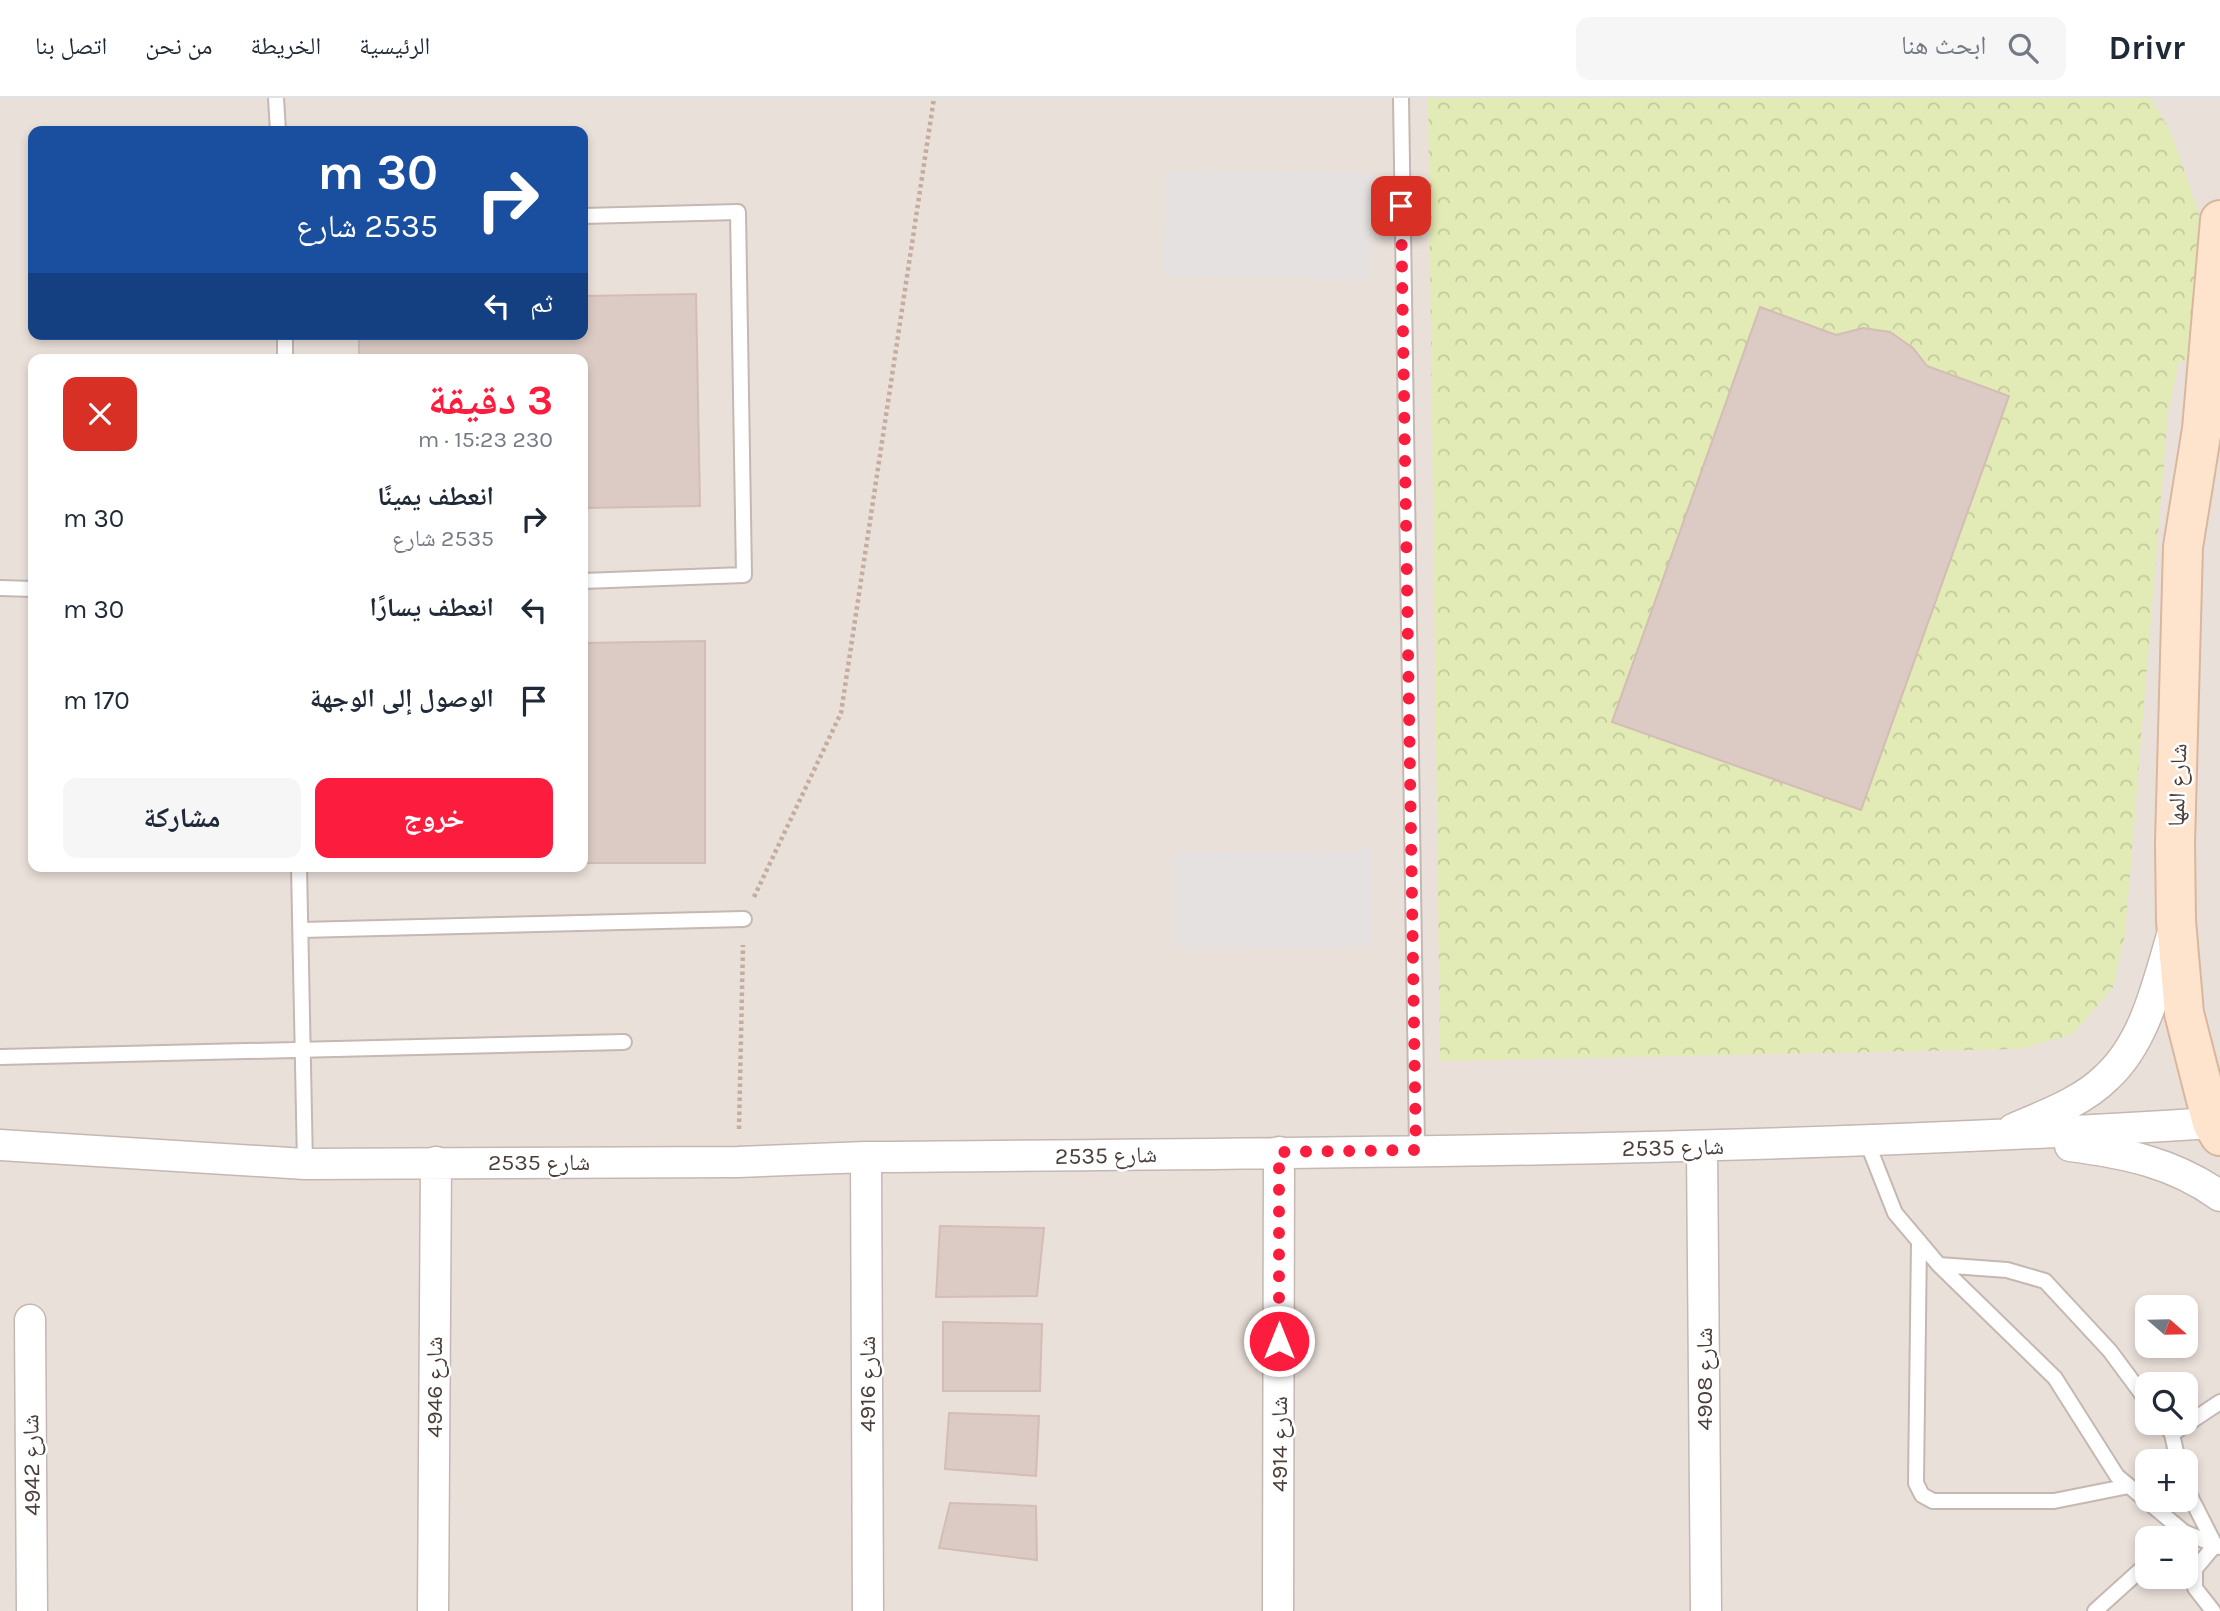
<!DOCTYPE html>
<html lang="ar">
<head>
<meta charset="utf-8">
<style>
  body { margin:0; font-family:Karla,"Noto Naskh Arabic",sans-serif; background:#f6f6f7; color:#1f2937; direction:rtl; height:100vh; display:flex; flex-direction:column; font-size:26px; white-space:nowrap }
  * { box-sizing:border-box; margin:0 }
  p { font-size:23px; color:#747a83 }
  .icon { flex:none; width:38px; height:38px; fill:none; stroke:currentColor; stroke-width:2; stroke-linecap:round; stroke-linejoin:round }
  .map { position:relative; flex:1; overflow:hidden; direction:ltr }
  .drawer { position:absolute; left:28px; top:256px; width:560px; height:518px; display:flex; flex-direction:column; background:#fff; border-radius:14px; box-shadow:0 4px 10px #0003; direction:rtl }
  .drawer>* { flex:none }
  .guide { position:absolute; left:28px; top:28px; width:560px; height:214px; border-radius:14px; box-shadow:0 4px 10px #0003; direction:rtl; background:#1a4fa0; color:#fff; overflow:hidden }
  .needle { width:46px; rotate:110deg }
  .buttons { position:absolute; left:2135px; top:1197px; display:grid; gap:14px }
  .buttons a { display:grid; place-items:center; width:63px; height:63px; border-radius:14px; background:#fff; box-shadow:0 4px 10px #0003; font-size:35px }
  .pin { position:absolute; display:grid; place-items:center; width:60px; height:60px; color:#fff; margin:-30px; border-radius:14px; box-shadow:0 4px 10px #0006 }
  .me { position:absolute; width:77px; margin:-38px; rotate:0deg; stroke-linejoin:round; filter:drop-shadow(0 0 5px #0008) }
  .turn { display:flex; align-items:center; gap:24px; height:147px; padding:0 35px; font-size:32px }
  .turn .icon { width:91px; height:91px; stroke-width:2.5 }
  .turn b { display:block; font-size:49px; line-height:60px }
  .then { display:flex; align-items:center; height:66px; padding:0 35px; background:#0003; gap:14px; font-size:26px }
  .round { display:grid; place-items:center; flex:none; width:74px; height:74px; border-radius:14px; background:#f6f6f7 }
  .head { display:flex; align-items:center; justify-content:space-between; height:119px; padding:0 35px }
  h1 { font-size:42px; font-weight:700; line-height:52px; color:#fc1d3e }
  .button { display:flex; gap:14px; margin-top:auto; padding:14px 35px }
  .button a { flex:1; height:80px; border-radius:14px; background:#fc1d3e; color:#fff; font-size:28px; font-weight:700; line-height:80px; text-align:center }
  .button a+a { background:#f6f6f7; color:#1f2937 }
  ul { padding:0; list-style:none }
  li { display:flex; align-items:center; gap:21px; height:91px; padding:0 35px }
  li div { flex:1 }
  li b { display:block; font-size:26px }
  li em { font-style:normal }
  header { display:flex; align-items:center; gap:42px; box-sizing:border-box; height:98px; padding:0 35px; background:#fff; border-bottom:2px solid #e0e1e3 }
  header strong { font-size:33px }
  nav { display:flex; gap:38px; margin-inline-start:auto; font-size:24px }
  .search { width:490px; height:63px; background:#f6f6f7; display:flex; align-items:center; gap:18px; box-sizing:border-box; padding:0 24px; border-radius:14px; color:#747a83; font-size:26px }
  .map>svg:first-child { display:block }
</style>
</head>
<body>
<header>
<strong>Drivr</strong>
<div class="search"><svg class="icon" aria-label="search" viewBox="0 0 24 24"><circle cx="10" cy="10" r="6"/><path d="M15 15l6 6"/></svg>ابحث هنا</div>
<nav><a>الرئيسية</a><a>الخريطة</a><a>من نحن</a><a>اتصل بنا</a></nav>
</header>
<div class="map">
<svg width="2220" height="1513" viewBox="0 0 2220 1513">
  <defs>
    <pattern id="forest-crowns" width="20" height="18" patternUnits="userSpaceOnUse" patternTransform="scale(1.75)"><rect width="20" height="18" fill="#e2eab5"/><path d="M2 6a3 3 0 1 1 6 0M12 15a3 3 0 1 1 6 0" fill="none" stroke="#c3ca9c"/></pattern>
  </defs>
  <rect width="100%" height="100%" fill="#f6f0ec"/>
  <path fill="#eae0da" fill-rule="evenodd" d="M0,0H2220V1513H0ZM33,33H583V236H33ZM33,261H583V768H33ZM2147,1209H2186V1248H2147ZM2147,1286H2186V1325H2147ZM2147,1363H2186V1402H2147ZM2147,1440H2186V1479H2147Z"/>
  <path fill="url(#forest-crowns)" d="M1428,0H2150L2170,32L2202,124L2195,259L2179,264L2168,315L2125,837L2113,889L2073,936L2021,951L1440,963Z"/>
  <path fill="#e5e1e0" d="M1166,72L1371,76L1368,181L1164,177Z
    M1371,752V848L1175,849V755Z"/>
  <path fill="#dbcbc4" stroke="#d3bdb4" stroke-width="2" d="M696,196L700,408L583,410V261H359V236H583V198Z
    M1760,209L1836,237L1863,230L1890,234L1913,250L1927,268L2009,298L1861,712L1612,624Z
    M705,543V765H583V545Z
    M940,1128L1044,1130L1037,1198L936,1199Z
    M943,1224L1042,1226L1040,1293H943Z
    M949,1315L1039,1318L1036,1378L945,1371Z
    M950,1405L1036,1408L1037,1462L939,1450Z"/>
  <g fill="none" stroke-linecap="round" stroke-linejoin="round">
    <defs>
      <path id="lane" d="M276,0L278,33
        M1401,0L1417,1052
        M583,118L738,114L744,477L583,483
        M285,236V261
        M0,490L33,491
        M299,768L305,1066
        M301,832L744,821
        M0,959L624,944
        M1867,1044L1895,1115L1939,1167L2055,1280L2117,1378L2184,1434L2220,1449
        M1919,1143L1916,1385L1922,1397L1933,1403H2054L2129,1388
        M1939,1167L2007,1172L2045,1183L2110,1253L2147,1303
        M2164,1325L2172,1336L2178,1363
        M2172,1336L2220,1304
        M2186,1390L2215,1447L2195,1471V1490L2213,1513
        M2095,1513L2147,1466"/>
      <path id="street" d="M2013,1031C2045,1017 2082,1004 2107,979C2146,943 2158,883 2173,834
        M0,1047L305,1066L738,1064L866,1059C1315,1055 1764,1054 2212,1025
        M2070,1048C2125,1055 2174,1065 2220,1098
        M1702,1049L1706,1513
        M866,1059L868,1513
        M30,1222L32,1513
        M433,1513L436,1064
        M1278,1513L1279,1054"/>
      <path id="secondary" d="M2220,122L2202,331L2183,449L2175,745L2176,823L2184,915L2212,1025L2220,1038"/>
    </defs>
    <use href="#lane" stroke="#c5b7b1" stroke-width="18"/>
    <use href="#street" stroke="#c5b7b1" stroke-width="33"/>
    <use href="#secondary" stroke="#d9b79e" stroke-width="42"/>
    <path stroke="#c4ac9f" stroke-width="4.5" stroke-dasharray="3.5 3.5" stroke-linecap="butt" d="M754,799L841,615L934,0
      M739,1031L743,847"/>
    <use href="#lane" stroke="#fff" stroke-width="14"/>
    <use href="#street" stroke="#fff" stroke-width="30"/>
    <use href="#secondary" stroke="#ffe4cd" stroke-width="38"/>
  </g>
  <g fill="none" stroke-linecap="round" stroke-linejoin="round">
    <path stroke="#fc1d3e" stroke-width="12" stroke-dasharray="0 21.6" d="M1279,1243V1054L1416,1052L1401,108"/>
  </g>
  <g text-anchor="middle" stroke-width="5" stroke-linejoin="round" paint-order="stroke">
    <g font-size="23" fill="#4b3e39" stroke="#fff">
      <text transform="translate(2177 687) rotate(-88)" y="8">شارع المها</text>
      <text transform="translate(1673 1049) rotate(-1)" y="8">2535 شارع</text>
      <text transform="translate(1106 1057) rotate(-1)" y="8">2535 شارع</text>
      <text x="539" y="1072">2535 شارع</text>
      <text transform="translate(1704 1281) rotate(-90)" y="8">4908 شارع</text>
      <text transform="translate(867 1286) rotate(-90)" y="8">4916 شارع</text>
      <text transform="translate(434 1289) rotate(-90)" y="8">4946 شارع</text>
      <text transform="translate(1279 1346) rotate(-90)" y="8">4914 شارع</text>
      <text transform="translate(31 1367) rotate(-91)" y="8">4942 شارع</text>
    </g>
  </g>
</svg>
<div class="buttons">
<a><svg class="needle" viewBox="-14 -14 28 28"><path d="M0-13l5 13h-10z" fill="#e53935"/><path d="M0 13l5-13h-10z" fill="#747a83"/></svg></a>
<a><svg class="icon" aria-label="search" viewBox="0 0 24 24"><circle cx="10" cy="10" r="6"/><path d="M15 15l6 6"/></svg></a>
<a>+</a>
<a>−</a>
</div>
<div class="pin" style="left:1401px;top:108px;background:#d93025"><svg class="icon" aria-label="arrive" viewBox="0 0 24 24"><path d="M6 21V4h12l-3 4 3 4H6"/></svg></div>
<svg class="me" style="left:1279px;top:1243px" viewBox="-20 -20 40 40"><circle r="17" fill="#fc1d3e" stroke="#fff" stroke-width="3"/><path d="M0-11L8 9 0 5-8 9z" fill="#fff"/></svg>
<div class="guide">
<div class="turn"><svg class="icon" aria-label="right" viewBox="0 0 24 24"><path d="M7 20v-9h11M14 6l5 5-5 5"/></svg><div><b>30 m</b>2535 شارع</div></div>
<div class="then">ثم<svg class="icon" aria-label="left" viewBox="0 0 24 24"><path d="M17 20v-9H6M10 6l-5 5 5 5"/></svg></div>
</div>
<section class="drawer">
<div class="head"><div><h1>3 دقيقة</h1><p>230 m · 15:23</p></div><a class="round" style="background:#d93025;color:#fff"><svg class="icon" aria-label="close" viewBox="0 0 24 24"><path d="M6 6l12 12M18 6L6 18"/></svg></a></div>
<ul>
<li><svg class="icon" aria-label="right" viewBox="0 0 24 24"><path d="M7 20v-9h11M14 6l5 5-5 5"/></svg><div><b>انعطف يمينًا</b><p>2535 شارع</p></div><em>30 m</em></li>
<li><svg class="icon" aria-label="left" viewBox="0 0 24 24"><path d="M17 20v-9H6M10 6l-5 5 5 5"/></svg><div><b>انعطف يسارًا</b></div><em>30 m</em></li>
<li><svg class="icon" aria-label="arrive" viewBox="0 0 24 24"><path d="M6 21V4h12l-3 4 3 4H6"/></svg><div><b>الوصول إلى الوجهة</b></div><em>170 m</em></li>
</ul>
<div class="button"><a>خروج</a><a>مشاركة</a></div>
</section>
</div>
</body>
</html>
